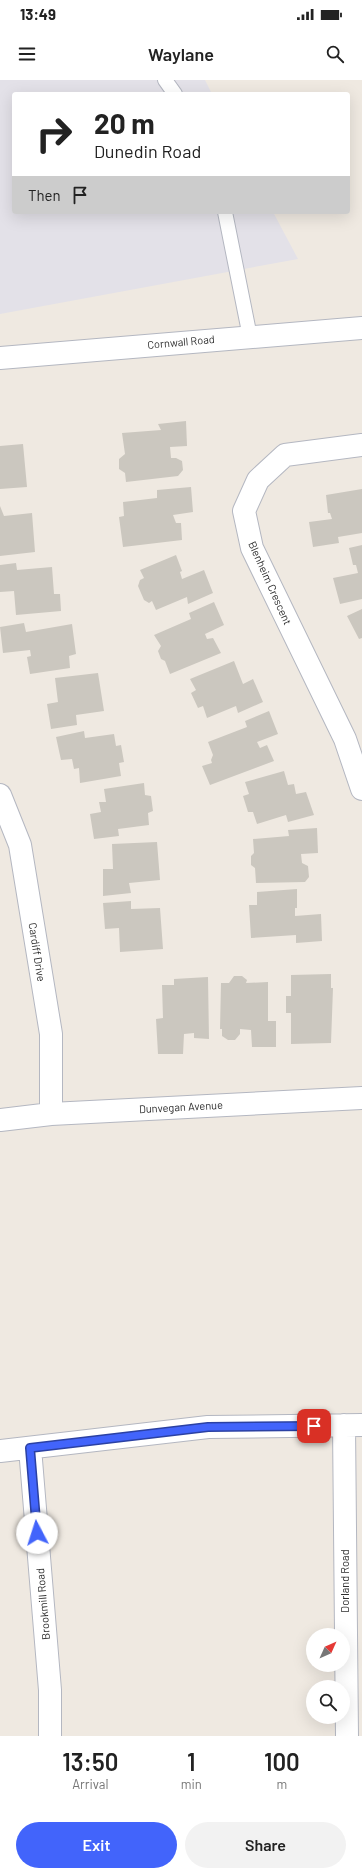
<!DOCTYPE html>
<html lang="en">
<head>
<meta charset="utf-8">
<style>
  body { margin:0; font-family:Barlow,sans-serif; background:#f2f2f2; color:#222; height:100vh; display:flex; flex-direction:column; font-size:15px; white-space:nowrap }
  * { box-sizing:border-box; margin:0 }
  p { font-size:13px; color:#767676 }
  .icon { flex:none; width:22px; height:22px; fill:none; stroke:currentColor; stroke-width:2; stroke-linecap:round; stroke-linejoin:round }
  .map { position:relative; height:1656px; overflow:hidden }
  .panel { display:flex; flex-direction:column; background:#fff; flex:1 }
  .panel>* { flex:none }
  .hud { position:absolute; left:12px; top:12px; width:338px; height:122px; border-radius:4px; box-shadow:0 4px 16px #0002; background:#fff; color:#222; overflow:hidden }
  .needle { width:26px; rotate:45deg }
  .buttons { position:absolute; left:306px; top:1548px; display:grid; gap:8px }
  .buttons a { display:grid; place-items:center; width:44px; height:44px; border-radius:50%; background:#fff; box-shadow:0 4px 16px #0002; font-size:20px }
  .pin { position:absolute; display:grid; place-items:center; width:34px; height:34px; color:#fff; margin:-17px; border-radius:8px; box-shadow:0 2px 6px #0006 }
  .me { position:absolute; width:44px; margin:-22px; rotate:355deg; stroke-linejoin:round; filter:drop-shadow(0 0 3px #0008) }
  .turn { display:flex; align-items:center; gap:14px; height:84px; padding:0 16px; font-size:18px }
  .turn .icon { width:52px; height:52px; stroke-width:2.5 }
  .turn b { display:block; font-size:28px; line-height:34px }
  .then { display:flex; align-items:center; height:38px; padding:0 16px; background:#0003; gap:8px; font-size:15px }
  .eta { display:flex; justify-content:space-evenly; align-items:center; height:68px; text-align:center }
  .eta b { font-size:24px; font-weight:600; line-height:28px }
  .button { display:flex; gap:8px; margin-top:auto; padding:8px 16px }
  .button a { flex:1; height:46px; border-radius:24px; background:#4264fb; color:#fff; font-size:16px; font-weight:600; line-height:46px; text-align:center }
  .button a+a { background:#f2f2f2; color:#222 }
  .status { display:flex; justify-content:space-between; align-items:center; height:28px; padding:0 20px; background:#fff; direction:ltr }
  .status svg { height:11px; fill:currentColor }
  header { display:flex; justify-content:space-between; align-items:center; height:52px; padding:0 16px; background:#fff; font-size:18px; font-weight:600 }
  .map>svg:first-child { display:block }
</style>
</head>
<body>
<div class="status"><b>13:49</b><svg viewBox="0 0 49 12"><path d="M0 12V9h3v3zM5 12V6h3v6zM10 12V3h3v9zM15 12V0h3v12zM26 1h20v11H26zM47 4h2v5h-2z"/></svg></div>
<header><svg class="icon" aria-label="menu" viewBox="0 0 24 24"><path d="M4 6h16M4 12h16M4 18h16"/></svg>Waylane<svg class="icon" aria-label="search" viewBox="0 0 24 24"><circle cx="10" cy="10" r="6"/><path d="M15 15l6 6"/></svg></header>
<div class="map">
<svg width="362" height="1656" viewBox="0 0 362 1656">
  <rect width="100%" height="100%" fill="#efe9e1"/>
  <path fill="#e3e1e8" d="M0,0H205L212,14H14V132H273L298,179L0,234Z"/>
  <path fill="#cbc7bf" d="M186,341L187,366L170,367L171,378H176L182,381L183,390L178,396L126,402L125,393L119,389V379L125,374L122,353L161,350L158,344Z
    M23,364L27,407L0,409V366Z
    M191,407L193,432L173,435L176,443H181L182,460L123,467L119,437L124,436L123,422L157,418V410Z
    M362,409V453L338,457L339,463L313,467L309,442L332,439L330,433H328L326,415Z
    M0,426L4,436L32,433L35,472L0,476Z
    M362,465V519L340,524L333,498L358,493L356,485H353L349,468Z
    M176,475L182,491L180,492L182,499L204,490L213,513L188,524L187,517L156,530L152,521L149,523L144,520L138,506L140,500L144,498L140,490Z
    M16,483L17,490L52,487L54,514H60L61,531L16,535L14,511L0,512V485Z
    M214,522L224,545L205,554L207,559L213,558L221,573L170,594L165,581L161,579L158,571L161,566L154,555L191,539L189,533Z
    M362,529V558L359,559L347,536Z
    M24,543L26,552L72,544L76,574L69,576L70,588L30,594L27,577L31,576L30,570L3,573L0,547Z
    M234,581L243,604L253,599L263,622L238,633L236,626L207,638L203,626L198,628L191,613L196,610L190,599Z
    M98,593L104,631L76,635L77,645L51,649L47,624L58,622L55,598Z
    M269,631L278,654L257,662L260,668L267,665L274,681L210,705L202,686L212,683L211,680L213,675L208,662L247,647L245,641Z
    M84,651L85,658L114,654L116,666L121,665L124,682L119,683L121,696L80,703L79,688L74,689L72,679L61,680L56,657Z
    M284,691L288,705L294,704L296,714L306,712L314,735L288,742L286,735L257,744L253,732H248L243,716L249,714L245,702Z
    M144,703L145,715L151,716L153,731L148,733L149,745L118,749L119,756L94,759L90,734L101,732L99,722H106L104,709Z
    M317,748L318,773L301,774L302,783L308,786L309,797L305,802L256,803L255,788L251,785V776L254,773L253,759L289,756L288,750Z
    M157,762L160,800L129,803L131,813L103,816V789H113L112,764Z
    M297,809V828H295V836L321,834L322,861L296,863V855L251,858L249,825H257V812Z
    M131,821V829L160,828L163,869L120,872L119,848L105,849L103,823Z
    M331,894V908H333L331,963L291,964V933H286V916H291V895Z
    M234,896H242L247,900L246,903L268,902V941H276V967H252L251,950L240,949V954L235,960H228L222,956V949H220L221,903H229Z
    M208,897L209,959L194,958V953L184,954L183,974H158L156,939L163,938L162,905H174V899Z"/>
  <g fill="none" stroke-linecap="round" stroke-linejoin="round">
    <defs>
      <path id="service" d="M165,0L175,14
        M225,132L250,257"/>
      <path id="minor" d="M362,365L285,375L258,400L244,431L252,468L345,659L362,709
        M0,715L20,765L51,954V1034
        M0,1040L51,1034L362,1018
        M344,1345L347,1656
        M30,1368L50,1610V1656
        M0,1371L208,1347L362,1345"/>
      <path id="secondary" d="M0,278L362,248"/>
    </defs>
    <use href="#service" stroke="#b4b7c1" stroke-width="16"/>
    <use href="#minor" stroke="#b4b7c1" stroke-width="24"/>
    <use href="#secondary" stroke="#b4b7c1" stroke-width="24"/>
    <use href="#service" stroke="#fff" stroke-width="14"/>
    <use href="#minor" stroke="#fff" stroke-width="22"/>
    <use href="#secondary" stroke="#fff" stroke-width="22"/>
  </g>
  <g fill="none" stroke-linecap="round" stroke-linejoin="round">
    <defs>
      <path id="route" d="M37,1453L30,1368L208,1347L314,1346"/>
    </defs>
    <use href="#route" stroke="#2b41a3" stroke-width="10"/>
    <use href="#route" stroke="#4264fb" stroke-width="7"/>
  </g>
  <g text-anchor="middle" stroke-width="3.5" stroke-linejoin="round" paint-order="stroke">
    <g font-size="11" fill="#2e2e2e" stroke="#fff">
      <text transform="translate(181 262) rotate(-5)" y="4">Cornwall Road</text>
      <text transform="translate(270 503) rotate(66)" y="4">Blenheim Crescent</text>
      <text transform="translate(37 872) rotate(81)" y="4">Cardiff Drive</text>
      <text transform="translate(181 1027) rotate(-3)" y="4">Dunvegan Avenue</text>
      <text transform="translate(345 1501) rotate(-90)" y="4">Dorland Road</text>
      <text transform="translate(43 1524) rotate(-95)" y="4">Brookmill Road</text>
    </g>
  </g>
</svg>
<div class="buttons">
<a><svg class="needle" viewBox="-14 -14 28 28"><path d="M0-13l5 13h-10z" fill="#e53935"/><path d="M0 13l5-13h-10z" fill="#767676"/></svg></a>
<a><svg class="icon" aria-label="search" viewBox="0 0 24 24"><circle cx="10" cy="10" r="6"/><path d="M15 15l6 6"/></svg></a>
</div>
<div class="pin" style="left:314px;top:1346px;background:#d93025"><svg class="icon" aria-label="arrive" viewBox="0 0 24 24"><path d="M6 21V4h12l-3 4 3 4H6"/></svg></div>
<svg class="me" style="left:37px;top:1453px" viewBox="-20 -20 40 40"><circle r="19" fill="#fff"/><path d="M0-13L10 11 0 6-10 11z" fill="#4264fb"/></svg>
<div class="hud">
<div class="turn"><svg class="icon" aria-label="right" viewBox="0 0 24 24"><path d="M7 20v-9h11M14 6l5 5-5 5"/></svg><div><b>20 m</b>Dunedin Road</div></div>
<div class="then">Then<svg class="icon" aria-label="arrive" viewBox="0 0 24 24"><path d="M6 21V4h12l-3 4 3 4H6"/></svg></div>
</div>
</div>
<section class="panel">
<div class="eta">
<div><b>13:50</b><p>Arrival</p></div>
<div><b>1</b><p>min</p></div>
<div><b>100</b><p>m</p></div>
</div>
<div class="button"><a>Exit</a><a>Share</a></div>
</section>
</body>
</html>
